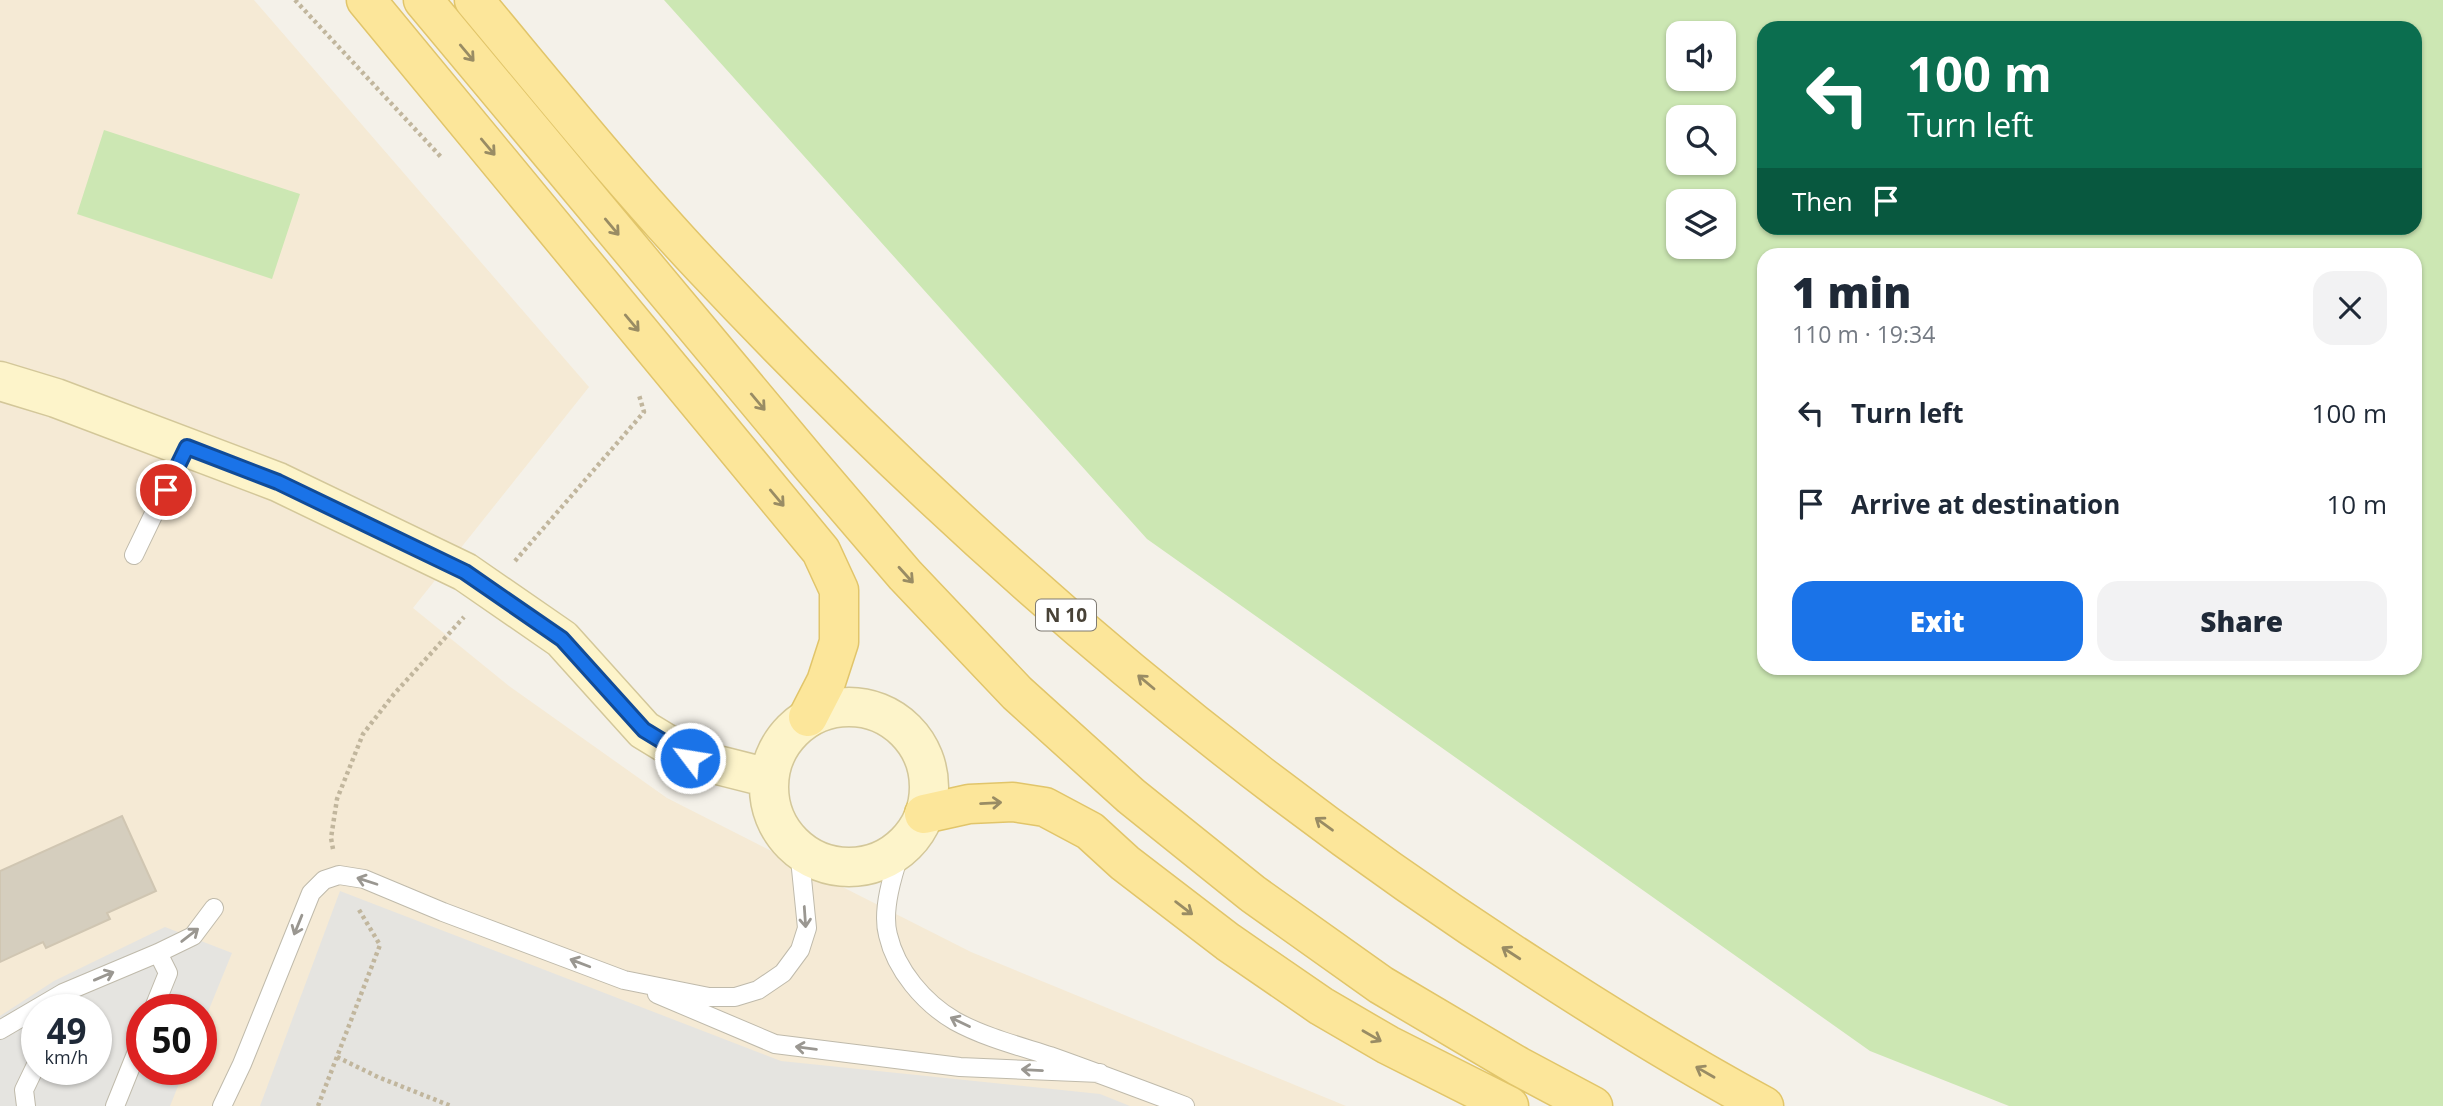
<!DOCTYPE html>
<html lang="en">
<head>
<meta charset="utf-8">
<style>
  body { margin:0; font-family:"Open Sans",sans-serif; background:#f2f2f3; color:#1f2937; height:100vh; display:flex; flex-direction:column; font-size:26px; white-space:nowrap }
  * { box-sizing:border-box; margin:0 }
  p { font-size:23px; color:#747a83 }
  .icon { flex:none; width:38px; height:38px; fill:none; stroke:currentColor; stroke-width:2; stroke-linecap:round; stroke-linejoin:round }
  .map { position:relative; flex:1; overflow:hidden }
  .drawer { position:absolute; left:1757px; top:248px; width:665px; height:427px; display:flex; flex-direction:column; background:#fff; border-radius:21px; box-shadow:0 2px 5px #0004 }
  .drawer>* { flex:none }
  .guide { position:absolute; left:1757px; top:21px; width:665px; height:214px; border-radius:21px; box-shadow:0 2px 5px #0004; background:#0b6e4f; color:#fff; overflow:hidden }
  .controls { position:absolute; left:1666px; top:21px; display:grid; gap:14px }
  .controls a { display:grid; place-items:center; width:70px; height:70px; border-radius:14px; background:#fff; box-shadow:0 2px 5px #0004; font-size:35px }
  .speed { position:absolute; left:21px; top:994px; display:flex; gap:14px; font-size:35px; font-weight:700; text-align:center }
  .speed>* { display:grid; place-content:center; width:91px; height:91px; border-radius:50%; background:#fff; box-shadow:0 2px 5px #0004; line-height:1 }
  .speed small { font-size:18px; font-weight:400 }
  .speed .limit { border:10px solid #d22; background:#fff; color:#111 }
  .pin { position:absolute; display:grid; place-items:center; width:60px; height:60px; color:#fff; margin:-30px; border:4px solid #fff; border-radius:50%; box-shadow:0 2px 7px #0007 }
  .me { position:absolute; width:77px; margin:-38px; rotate:301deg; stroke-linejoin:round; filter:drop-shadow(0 0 5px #0008) }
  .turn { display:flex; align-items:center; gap:24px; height:147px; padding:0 35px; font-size:32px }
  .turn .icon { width:91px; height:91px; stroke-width:2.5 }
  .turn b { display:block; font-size:49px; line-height:60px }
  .then { display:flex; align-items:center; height:66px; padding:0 35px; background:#0003; gap:14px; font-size:26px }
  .round { display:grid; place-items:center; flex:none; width:74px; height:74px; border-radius:21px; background:#f2f2f3 }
  .overview { display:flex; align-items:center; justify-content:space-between; height:119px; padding:0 35px }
  h1 { font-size:42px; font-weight:800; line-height:52px }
  .primary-button { display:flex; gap:14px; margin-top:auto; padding:14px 35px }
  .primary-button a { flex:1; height:80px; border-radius:21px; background:#1a73e8; color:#fff; font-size:28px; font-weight:800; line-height:80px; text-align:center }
  .primary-button a+a { background:#f2f2f3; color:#1f2937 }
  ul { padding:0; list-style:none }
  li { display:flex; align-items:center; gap:21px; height:91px; padding:0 35px }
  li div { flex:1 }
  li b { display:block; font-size:26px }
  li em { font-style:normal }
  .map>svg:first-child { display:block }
</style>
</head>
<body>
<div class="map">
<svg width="2443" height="1106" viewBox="0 0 2443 1106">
  <rect width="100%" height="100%" fill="#f4f1e9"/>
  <path fill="#f5ead5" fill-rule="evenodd" d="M0,0H254L589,387L413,608L509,686L667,798L971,952L1346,1106H0ZM37,1010H96V1069H37ZM142,1010H201V1069H142Z"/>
  <path fill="#cce7b3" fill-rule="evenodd" d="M664,0H2443V1106H2009L1870,1051L1147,539ZM1764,28H2415V228H1764ZM1678,33H1724V79H1678ZM1678,117H1724V163H1678ZM1678,201H1724V247H1678ZM1764,256H2415V668H1764Z
    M104,130L300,194L272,279L77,214Z"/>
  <path fill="#e5e4e0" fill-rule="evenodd" d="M340,891L781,1061L1100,1094L1130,1106H260Z
    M165,927L232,953L201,1029V1010H142V1069H185L170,1106H0V1016L54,981ZM37,1010H96V1069H37Z"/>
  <path fill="#d5cebe" stroke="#d0c6b2" stroke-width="2" d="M122,816L156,891L107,913L110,919L46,948L43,942L0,962V871Z"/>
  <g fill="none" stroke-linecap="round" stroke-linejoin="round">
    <defs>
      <path id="service" d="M134,555L186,447
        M902,846C894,871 881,909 888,935C896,970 924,1003 955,1021C984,1037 1019,1046 1050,1056C1095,1072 1140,1089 1185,1106
        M657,994L775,1044L960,1067L1100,1073
        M153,1010L168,973L158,953
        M0,1030L63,993L158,953L193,936L214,908
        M26,1106L24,1090L37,1063
        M115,1106L142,1039
        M222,1106L242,1064L311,893L324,880L339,875L364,879L443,912L624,980L709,997H735L758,990L783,973L800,950L807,928L799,849"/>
      <path id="secondary" d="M0,381L56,398L278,482L465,572L562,639L644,730L690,758L769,778
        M769 787a80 80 0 1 1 160 0a80 80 0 1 1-160 0Z"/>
      <path id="primary" d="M366,0L821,551L839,590V642L826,682L808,717
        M423,0L810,464L905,575L1017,693L1131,796L1253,894L1381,985L1518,1066L1593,1106
        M474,0C549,90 623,182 703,267C952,532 1230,773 1536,969C1610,1017 1686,1064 1764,1106
        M924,814L969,804L1013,802L1045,807L1090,831L1125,863L1228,942L1321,1006L1388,1045L1509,1106"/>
    </defs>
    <use href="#service" stroke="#bfbaab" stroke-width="20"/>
    <use href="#secondary" stroke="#d3c799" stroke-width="41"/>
    <use href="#primary" stroke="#e1c56a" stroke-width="41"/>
    <path stroke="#c1b69d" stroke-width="4.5" stroke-dasharray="3.5 3.5" stroke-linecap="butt" d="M295,0L441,157
      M515,561L644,412L639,395
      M333,849L331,838L337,799L363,734L394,694L464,617
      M337,1057L378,1077L451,1106
      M318,1106L380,945L358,908"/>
    <use href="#service" stroke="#fff" stroke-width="18"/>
    <use href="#secondary" stroke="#fdf4ca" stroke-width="38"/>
    <use href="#primary" stroke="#fce69a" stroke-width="38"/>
  </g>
  <defs><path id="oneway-shaft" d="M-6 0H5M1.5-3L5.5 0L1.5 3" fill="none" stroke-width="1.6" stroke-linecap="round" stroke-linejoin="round" transform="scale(1.75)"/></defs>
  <g stroke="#998c64">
    <use href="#oneway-shaft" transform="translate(467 53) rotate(50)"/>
    <use href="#oneway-shaft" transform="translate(488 147) rotate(50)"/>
    <use href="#oneway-shaft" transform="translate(612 227) rotate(50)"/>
    <use href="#oneway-shaft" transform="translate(632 323) rotate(50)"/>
    <use href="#oneway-shaft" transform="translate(758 402) rotate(50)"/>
    <use href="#oneway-shaft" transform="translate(777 498) rotate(50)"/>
    <use href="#oneway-shaft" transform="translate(906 575) rotate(48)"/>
    <use href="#oneway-shaft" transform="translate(1146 682) rotate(-140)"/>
    <use href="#oneway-shaft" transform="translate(991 803) rotate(-3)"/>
    <use href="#oneway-shaft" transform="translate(1324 824) rotate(-144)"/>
    <use href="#oneway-shaft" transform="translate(1184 908) rotate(37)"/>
    <use href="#oneway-shaft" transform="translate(1511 953) rotate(-147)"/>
    <use href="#oneway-shaft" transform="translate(1372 1036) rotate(30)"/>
    <use href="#oneway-shaft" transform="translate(1705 1072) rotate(-150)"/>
  </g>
  <g stroke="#9a9791">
    <use href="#oneway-shaft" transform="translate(367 881) rotate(-162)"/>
    <use href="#oneway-shaft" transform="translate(805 917) rotate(86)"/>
    <use href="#oneway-shaft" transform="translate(298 925) rotate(112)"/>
    <use href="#oneway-shaft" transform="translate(190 935) rotate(-38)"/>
    <use href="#oneway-shaft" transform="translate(580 963) rotate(-159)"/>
    <use href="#oneway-shaft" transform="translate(104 976) rotate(-23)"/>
    <use href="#oneway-shaft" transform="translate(960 1022) rotate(-154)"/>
    <use href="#oneway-shaft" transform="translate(806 1048) rotate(-173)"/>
    <use href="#oneway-shaft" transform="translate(1032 1070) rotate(-177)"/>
  </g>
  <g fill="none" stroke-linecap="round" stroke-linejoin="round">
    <defs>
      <path id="route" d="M166,490L187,447L278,482L465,572L562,639L644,730L690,758"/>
    </defs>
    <use href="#route" stroke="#114b97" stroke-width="18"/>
    <use href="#route" stroke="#1a73e8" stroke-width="12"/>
  </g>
  <g text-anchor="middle" stroke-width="6" stroke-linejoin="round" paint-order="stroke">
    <rect fill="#fff" stroke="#7f7b73" stroke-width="2" x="1036" y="599.5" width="60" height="31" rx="5"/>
    <g font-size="19" font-weight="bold" fill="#484237">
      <text x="1066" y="622">N 10</text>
    </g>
  </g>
</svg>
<div class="controls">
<a><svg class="icon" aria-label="sound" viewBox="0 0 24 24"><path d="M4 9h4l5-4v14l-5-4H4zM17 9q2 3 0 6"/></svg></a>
<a><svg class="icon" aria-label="search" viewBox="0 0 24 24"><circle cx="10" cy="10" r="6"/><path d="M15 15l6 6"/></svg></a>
<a><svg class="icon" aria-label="layers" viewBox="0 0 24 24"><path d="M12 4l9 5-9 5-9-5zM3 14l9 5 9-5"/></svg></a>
</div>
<div class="speed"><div>49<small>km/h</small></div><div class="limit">50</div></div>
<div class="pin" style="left:166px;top:490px;background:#d93025"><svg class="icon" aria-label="arrive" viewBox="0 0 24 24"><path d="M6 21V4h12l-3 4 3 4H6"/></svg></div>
<svg class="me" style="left:690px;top:758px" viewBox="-20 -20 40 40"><circle r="17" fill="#1a73e8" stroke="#fff" stroke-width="3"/><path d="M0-11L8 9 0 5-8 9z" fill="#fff"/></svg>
<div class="guide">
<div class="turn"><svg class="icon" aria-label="left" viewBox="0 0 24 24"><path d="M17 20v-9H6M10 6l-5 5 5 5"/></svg><div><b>100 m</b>Turn left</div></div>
<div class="then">Then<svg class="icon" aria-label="arrive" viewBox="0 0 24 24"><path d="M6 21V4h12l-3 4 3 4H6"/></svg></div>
</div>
<section class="drawer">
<div class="overview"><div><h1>1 min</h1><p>110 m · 19:34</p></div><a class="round"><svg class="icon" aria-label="close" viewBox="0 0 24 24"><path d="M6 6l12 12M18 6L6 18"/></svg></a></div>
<ul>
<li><svg class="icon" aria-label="left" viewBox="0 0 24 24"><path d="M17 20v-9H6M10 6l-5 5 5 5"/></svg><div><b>Turn left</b></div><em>100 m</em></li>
<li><svg class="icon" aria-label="arrive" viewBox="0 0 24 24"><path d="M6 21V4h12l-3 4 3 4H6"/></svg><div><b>Arrive at destination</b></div><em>10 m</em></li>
</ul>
<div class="primary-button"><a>Exit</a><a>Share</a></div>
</section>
</div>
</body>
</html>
